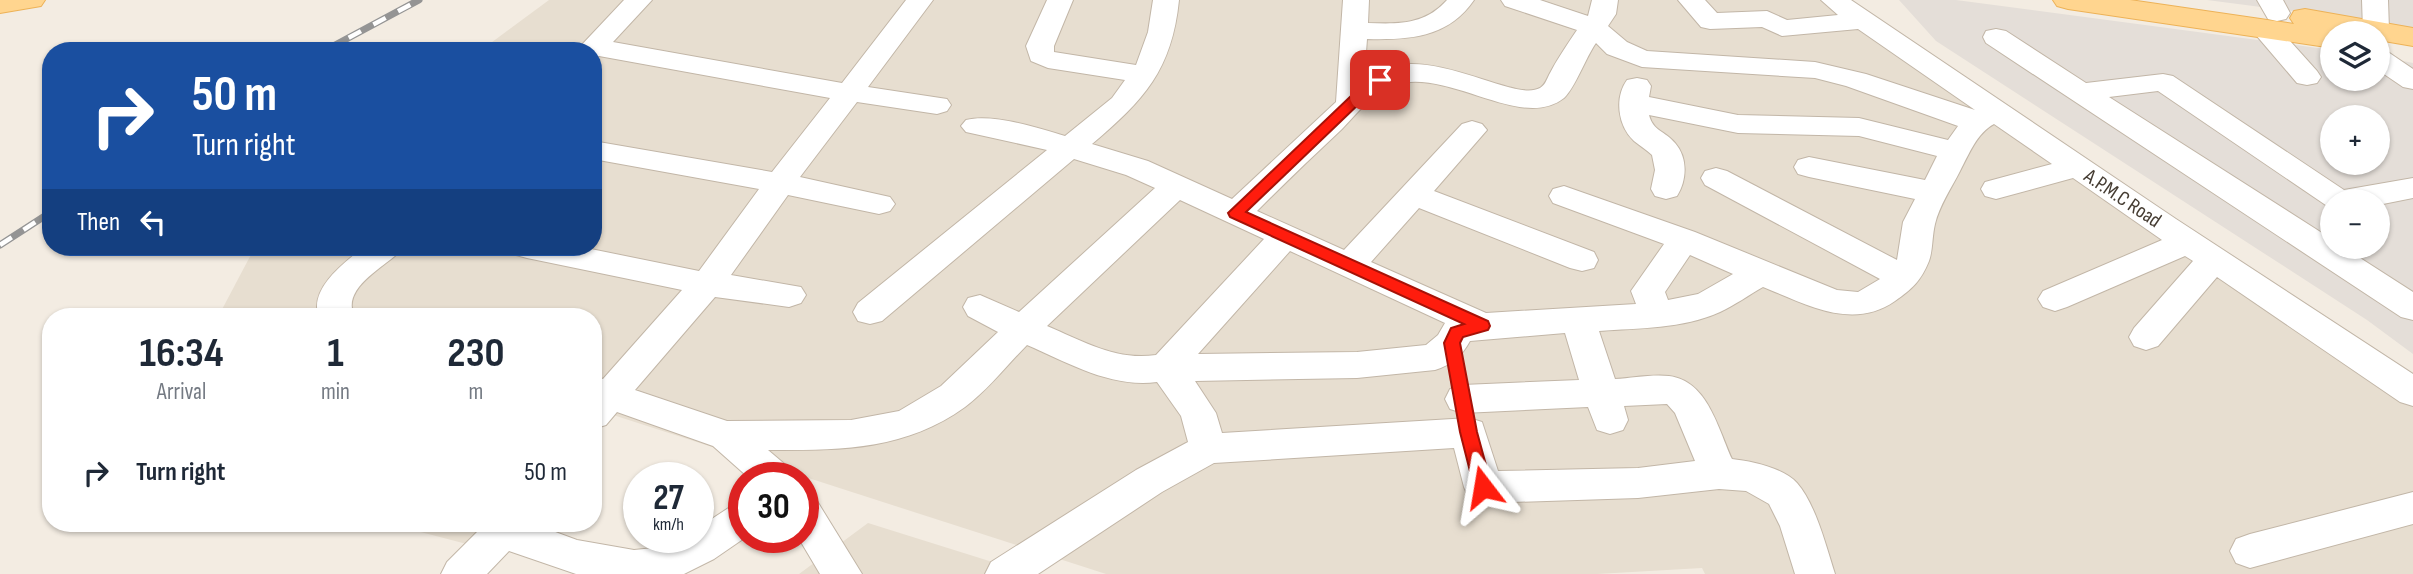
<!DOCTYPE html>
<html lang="en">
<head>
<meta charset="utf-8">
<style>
  body { margin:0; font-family:"Sofia Sans Condensed",sans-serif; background:#f6f6f7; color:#1f2937; height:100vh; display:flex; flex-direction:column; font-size:26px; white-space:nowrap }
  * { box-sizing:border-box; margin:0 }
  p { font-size:23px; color:#747a83 }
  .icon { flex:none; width:38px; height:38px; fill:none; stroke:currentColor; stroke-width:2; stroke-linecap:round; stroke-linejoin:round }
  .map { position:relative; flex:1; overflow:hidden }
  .sheet { position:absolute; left:42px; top:308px; width:560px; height:224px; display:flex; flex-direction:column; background:#fff; border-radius:28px; box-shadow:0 2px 5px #0004 }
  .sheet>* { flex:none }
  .top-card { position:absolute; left:42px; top:42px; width:560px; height:214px; border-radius:28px; box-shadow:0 2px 5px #0004; background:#1a4fa0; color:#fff; overflow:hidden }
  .buttons { position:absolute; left:2320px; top:21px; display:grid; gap:14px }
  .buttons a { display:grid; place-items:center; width:70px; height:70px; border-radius:50%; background:#fff; box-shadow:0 2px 5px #0004; font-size:35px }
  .speed { position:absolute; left:623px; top:462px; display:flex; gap:14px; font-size:35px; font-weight:700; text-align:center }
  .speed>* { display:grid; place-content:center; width:91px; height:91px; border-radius:50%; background:#fff; box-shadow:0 2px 5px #0004; line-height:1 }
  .speed small { font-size:18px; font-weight:400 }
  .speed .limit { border:10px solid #d22; background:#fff; color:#111 }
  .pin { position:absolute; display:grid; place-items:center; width:60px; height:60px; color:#fff; margin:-30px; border-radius:14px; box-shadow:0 4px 10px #0006 }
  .me { position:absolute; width:77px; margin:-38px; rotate:346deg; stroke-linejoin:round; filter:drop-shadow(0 0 5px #0008) }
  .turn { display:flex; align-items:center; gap:24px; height:147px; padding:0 35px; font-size:32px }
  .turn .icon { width:91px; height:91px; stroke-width:2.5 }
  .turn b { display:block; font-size:49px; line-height:60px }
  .then { display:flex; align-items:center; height:66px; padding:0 35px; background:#0003; gap:14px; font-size:26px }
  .eta { display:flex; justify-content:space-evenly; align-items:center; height:119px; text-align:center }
  .eta b { font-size:42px; font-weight:700; line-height:49px }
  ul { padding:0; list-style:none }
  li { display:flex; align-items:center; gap:21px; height:91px; padding:0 35px }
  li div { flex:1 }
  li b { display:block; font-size:26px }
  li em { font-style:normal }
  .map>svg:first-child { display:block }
</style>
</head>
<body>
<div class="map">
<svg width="2413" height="574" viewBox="0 0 2413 574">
  <rect width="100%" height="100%" fill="#f3ece2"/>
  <path fill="#e7ded0" d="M549,0H1840L2413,398V574H1705L1702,568L1597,574H1106L607,413L593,427V317H218L255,247H593V51H480Z
    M386,523H505L482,548Z
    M868,523L1031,574H799Z"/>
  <path fill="#e4ded8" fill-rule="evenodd" d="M1899,0H1956L2333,50V79H2378V56L2413,63V354L2367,320L1936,41ZM2333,117H2378V163H2333ZM2333,201H2378V247H2333Z
    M2207,0H2413V29L2384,23Z"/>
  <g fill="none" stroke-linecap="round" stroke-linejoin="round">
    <defs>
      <path id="minor" d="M624,0H652L613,42L842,83L906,0H933L868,87L947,99L951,105L947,111L937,114L857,102L800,177L890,197L895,204L890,211L879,214L788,195L731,275L801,287L806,295L801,303L789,307L715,297L635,390L727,421L851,420L899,411L941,386L998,332L968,316L963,307L968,298L980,295L1019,312L1155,188L1126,175L1074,159L882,321L870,324L858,321L853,312L858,303L1047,150L966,132L961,126L966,120C992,113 1039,128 1065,136L1112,98L1125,80L1048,68L1031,61L1026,46L1047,0H1073L1054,46V52L1136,65L1148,32L1153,0H1179C1172,70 1144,100 1092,144L1148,161L1232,199L1336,102L1343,0H1369L1368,23C1399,24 1425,25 1447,0H1474C1448,38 1409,40 1367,39L1364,79C1421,35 1511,104 1540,88C1545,85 1546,81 1549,75C1557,59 1567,45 1577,30L1505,6L1501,0H1540L1588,16L1592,0H1618L1616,14L1608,26L1627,42L1647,51L1815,62L1866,74L1975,110L1858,29L1782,36L1762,27L1710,29L1701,27L1678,0H1705L1717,13L1767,11L1787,20L1838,15L1821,0H1851L2176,219L2413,374V406L2400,402L2217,277L2158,346L2146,350L2134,346L2129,337L2134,328L2193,261L2185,256L2067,307L2055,311L2043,307L2038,299L2043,291L2162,240L2073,178L1996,199L1985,196L1981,189L1985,182L2052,164L1994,124C1977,133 1969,154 1960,171C1952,187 1939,206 1935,224C1932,236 1933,250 1929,261C1921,281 1912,289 1895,301C1852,331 1806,304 1763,287C1749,295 1735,305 1720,312C1683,329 1638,328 1599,331L1615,379C1632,378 1652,374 1669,376C1708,381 1718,429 1732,459C1751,461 1784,468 1797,483C1816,505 1826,546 1835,574H1795L1780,526L1769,504L1746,491L1719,489L1638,498L1483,503L1469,498L1464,487L1454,448L1214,463L1162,492L1038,574H985L991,562L1136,470L1188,442L1181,416L1157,382C1110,388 1069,363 1027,345C1007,365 988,390 965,407C904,451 840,450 768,450L788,467L794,478H749L713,446L617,412L606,425L593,429V376L603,379L682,290L527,258L516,255L511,247H581L699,271L759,189L593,159V141L772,172L830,98L599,56L593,58V51H576ZM1596,43L1607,54L1642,67L1815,78L1846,86L1958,126L1948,140L1859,118L1738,115L1649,97L1651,86L1647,80L1637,78L1627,80C1614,98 1618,126 1634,141C1640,146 1647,150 1652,155L1655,170L1651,189L1655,196L1666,199L1677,196C1687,180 1688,158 1675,143C1665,131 1653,131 1649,115L1738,133L1859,136L1937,156L1925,180L1809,157L1798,160L1794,167L1798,174L1809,177L1915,199L1903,222L1897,260L1727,171L1716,168L1705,171L1701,178L1705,185L1880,279L1858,292L1837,290L1695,232L1564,186L1553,189L1549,196L1553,203L1664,244L1631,291L1636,304L1486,313L1371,262L1419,208L1570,268L1582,271L1594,268L1598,260L1594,252L1434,191L1487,130L1482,124L1472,121L1462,124L1344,250L1257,211C1285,183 1313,156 1342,129C1356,115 1374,91 1394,85C1448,67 1521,132 1564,98C1575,88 1586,57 1596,43ZM1180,200L1264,239L1156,355C1116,361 1083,341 1047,326ZM1290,251L1445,323L1438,335L1426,345L1357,352L1198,354ZM1690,255L1733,274L1698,294L1668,300L1665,292ZM1565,333L1579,380L1463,385L1450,389L1445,399L1450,409L1463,413L1588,407L1597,430L1610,434L1623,430L1628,420L1624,406L1667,404L1675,413L1695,461L1638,468L1498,471L1482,422L1469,418L1222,433L1216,413L1195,381L1357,378L1435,370C1451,365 1462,356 1470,341Z
        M2257,0H2283L2290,13L2286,19L2277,21L2268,19Z
        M2362,0H2388L2389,30L2385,36L2378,37V33H2365L2363,30Z
        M2265,21L2274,23L2317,71L2321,77L2317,83L2307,85L2297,83L2256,35L2252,29L2256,23Z
        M1996,29L2006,31L2086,83L2163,74L2173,76L2344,190L2413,178V198L2378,205V201H2333V210L2158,91L2109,97L2333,240V247H2343L2413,292V320L2401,317L1986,43L1983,37L1986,31Z
        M2378,50L2388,52L2413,69V89L2403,87L2378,70Z
        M364,247H401L396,255C380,269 340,291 355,317H319C308,289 345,262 364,247Z
        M2413,492V524L2250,568L2236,563L2230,551L2236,539L2250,534Z
        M803,496L817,501L862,574H820L798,537H803Z
        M744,502V537H746L714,559L684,574H576L509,551L487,574H441L447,562L486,523H531L577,540L634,550L664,547L682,537H698V528L730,507Z"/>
      <path id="major" d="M0,0H45L41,6L0,13Z
        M2053,0H2130L2294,24L2290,18L2294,11L2305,9L2413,28V46L2378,40V33H2333V48L2068,9L2057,6Z"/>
    </defs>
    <use href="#minor" stroke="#c2b6a7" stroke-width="2"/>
    <use href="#major" stroke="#edb257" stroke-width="2"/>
    <use href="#minor" fill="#fff" fill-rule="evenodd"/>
    <use href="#major" fill="#ffd58f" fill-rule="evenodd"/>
    <defs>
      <path id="rail" d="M324,51L419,0
        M0,245L51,212"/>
    </defs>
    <use href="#rail" stroke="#949494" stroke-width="7"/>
    <use href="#rail" stroke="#fff" stroke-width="4.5" stroke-dasharray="14" stroke-linecap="butt"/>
  </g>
  <path fill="#ff1c0d" stroke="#a61208" stroke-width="2" d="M1380,76L1387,80L1385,83L1363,100L1246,212L1488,321L1490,326L1488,330L1463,337L1460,343L1477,432L1492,487L1489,492L1483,495L1476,492L1474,487L1460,432L1444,343L1451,328L1464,324L1230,217L1228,213L1353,94Z"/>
  <g text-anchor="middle" stroke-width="5" stroke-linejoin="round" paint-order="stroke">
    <g font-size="21" fill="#453c32" stroke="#fff">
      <text transform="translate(2123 198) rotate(34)" y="7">A.P.M.C Road</text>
    </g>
  </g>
</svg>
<div class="buttons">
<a><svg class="icon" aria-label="layers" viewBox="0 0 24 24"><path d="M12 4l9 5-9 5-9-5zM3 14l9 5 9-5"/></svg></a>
<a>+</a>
<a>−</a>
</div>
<div class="speed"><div>27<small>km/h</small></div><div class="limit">30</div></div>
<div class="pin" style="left:1380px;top:80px;background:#d93025"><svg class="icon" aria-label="arrive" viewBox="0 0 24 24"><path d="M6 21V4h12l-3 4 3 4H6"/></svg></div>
<svg class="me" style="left:1483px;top:487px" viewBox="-20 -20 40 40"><path d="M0-17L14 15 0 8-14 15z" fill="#ff1c0d" stroke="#fff" stroke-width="4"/></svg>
<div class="top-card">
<div class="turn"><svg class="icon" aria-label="right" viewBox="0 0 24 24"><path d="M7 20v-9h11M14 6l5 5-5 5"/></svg><div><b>50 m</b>Turn right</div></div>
<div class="then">Then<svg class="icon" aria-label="left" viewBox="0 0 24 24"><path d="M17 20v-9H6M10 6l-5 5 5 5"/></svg></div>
</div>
<section class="sheet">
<div class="eta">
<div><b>16:34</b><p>Arrival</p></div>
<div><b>1</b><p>min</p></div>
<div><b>230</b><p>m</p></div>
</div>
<ul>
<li><svg class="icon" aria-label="right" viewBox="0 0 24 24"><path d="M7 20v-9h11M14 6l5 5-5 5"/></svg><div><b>Turn right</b></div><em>50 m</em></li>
</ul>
</section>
</div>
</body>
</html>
